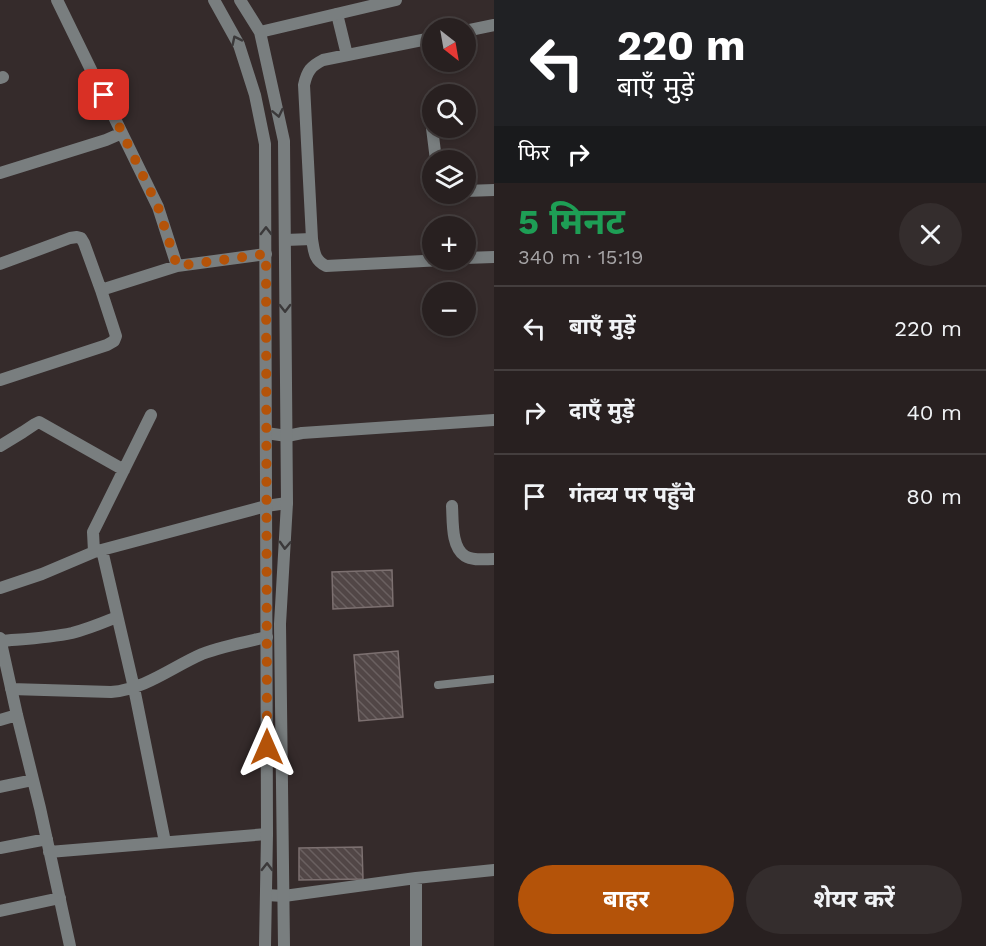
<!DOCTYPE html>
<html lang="hi">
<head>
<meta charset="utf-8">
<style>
  body { margin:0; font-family:"Work Sans","Noto Sans Devanagari",sans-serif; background:#342d2d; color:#f1f3f6; height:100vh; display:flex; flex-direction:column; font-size:22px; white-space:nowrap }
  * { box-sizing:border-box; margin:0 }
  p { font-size:20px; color:#a5a3a5 }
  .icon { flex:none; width:33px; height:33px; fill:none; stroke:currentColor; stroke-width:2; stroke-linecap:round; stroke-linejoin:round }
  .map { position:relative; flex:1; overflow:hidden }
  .drawer { display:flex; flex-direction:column; background:#282020; width:492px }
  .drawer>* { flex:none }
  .banner { background:#202124; color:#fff; overflow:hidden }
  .needle { width:39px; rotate:149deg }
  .controls { position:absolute; left:422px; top:18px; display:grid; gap:12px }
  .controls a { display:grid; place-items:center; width:54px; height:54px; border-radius:50%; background:#282020; box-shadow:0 3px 9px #0003,0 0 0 2px #443e3e; font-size:30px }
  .pin { position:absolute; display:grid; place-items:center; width:51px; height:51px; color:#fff; margin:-26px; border-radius:12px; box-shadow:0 3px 9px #0006 }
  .me { position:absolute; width:66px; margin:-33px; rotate:0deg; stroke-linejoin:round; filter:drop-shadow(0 0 4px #0008) }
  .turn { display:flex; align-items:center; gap:21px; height:126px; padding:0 24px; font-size:27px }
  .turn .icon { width:78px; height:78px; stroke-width:2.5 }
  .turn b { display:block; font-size:42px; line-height:51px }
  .then { display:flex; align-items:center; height:57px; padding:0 24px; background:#0003; gap:12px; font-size:22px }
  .round { display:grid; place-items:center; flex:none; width:63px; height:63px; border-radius:32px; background:#342d2d }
  .head { display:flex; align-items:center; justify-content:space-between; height:102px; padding:0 24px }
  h1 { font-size:36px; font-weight:700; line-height:45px; color:#1e9e55 }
  .action { display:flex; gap:12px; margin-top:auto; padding:12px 24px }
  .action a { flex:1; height:69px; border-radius:36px; background:#b45309; color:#fff; font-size:24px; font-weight:700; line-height:69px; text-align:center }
  .action a+a { background:#342d2d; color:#f1f3f6 }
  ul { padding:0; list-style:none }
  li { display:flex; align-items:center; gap:18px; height:84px; padding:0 24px; border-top:2px solid #443e3e }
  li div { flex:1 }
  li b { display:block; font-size:22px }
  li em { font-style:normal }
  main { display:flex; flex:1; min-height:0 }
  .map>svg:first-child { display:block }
</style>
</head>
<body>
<main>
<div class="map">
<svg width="494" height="946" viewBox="0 0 494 946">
  <defs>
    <pattern id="building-back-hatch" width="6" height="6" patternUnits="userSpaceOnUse" patternTransform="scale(1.5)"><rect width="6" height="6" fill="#514646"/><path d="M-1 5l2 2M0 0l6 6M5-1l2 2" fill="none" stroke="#6a6060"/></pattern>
  </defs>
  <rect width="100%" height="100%" fill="#352b2b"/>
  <path fill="url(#building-back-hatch)" stroke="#7c7070" stroke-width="1.5" d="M392,570L393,606L333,609L332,572Z
    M398,651L403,717L359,721L354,655Z
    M362,847L363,879L299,880V848Z"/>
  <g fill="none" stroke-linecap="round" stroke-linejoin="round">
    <path stroke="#797e7f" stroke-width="8" d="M438,685L494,679"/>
    <path stroke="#797e7f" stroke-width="12" d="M57,0L158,207L177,266
      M337,14L347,55
      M465,31L494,25
      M432,38L323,60C311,66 307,71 304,85L312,239C314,251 314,260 326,266L443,260
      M0,78L3,77
      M432,128L436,160
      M0,173L106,140L122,133
      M465,191L494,190
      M285,240L312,239
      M465,258L494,257
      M0,264L70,238L77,237L81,238L84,243L101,290L177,266L266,254
      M0,380L107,345L114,341L116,336L101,290
      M266,433L287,436L302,433L494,420
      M0,446L23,432L35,424L39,422L124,470
      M452,506C453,521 451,547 465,556C473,561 485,559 494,559
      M102,550L134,688L165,842
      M94,552L93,532L98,522L151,415
      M0,588L42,574L94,552L266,506L287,503
      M0,638L17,715L40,808L70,946
      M1,641C24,639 49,638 72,633C88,629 102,623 117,617
      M11,689L111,692C146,689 172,667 202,654C223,646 245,642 267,637
      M0,720L17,715
      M0,787L33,780
      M0,848L47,839
      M49,852L267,834
      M416,878V946
      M266,895L284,896L416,878L494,870
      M0,911L60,898"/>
    <path stroke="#797e7f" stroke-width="12" d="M214,0L239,45L255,95L265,144L267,834L265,946
      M240,0L260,32L284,141L287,503L280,624L284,946
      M260,32L396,0"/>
  </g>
  <defs><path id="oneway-chevron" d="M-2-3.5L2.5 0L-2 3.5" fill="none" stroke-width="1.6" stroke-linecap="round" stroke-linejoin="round" transform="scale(1.5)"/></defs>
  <g stroke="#3b393a">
    <use href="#oneway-chevron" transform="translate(236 40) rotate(-116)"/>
    <use href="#oneway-chevron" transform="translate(278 113) rotate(78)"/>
    <use href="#oneway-chevron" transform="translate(266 231) rotate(-90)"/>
    <use href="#oneway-chevron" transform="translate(285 308) rotate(89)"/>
    <use href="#oneway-chevron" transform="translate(285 545) rotate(93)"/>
    <use href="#oneway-chevron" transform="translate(267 867) rotate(-89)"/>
  </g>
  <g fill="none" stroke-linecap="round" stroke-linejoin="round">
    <path stroke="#b45309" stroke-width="10" stroke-dasharray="0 18" d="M104,95L158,207L177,266L266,254L267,747"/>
  </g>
</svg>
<div class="controls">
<a><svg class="needle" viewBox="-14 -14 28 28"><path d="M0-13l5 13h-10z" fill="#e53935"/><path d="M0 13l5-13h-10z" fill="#a5a3a5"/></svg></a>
<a><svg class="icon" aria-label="search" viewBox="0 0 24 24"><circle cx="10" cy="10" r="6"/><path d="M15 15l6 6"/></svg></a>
<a><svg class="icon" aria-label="layers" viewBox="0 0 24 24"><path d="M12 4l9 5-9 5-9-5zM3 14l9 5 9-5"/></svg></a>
<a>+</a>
<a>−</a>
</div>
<div class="pin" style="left:104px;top:95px;background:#d93025"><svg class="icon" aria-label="arrive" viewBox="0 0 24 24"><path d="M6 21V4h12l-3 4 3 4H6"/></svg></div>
<svg class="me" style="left:267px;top:747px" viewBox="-20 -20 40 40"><path d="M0-17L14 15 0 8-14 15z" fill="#b45309" stroke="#fff" stroke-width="4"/></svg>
</div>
<section class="drawer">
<div class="banner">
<div class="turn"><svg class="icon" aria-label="left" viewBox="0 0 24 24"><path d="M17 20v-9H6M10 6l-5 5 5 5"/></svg><div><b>220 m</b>बाएँ मुड़ें</div></div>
<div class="then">फिर<svg class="icon" aria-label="right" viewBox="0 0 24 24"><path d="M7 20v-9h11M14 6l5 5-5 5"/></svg></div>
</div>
<div class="head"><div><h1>5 मिनट</h1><p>340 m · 15:19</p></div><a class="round"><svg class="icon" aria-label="close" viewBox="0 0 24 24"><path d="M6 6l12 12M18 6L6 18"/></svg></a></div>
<ul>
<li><svg class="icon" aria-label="left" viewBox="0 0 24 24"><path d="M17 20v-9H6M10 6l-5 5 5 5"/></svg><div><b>बाएँ मुड़ें</b></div><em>220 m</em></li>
<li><svg class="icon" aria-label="right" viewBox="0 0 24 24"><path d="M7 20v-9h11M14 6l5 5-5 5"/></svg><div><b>दाएँ मुड़ें</b></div><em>40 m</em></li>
<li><svg class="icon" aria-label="arrive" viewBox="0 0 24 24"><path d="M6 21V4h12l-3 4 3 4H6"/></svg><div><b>गंतव्य पर पहुँचे</b></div><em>80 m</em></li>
</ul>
<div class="action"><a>बाहर</a><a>शेयर करें</a></div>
</section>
</main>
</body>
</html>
